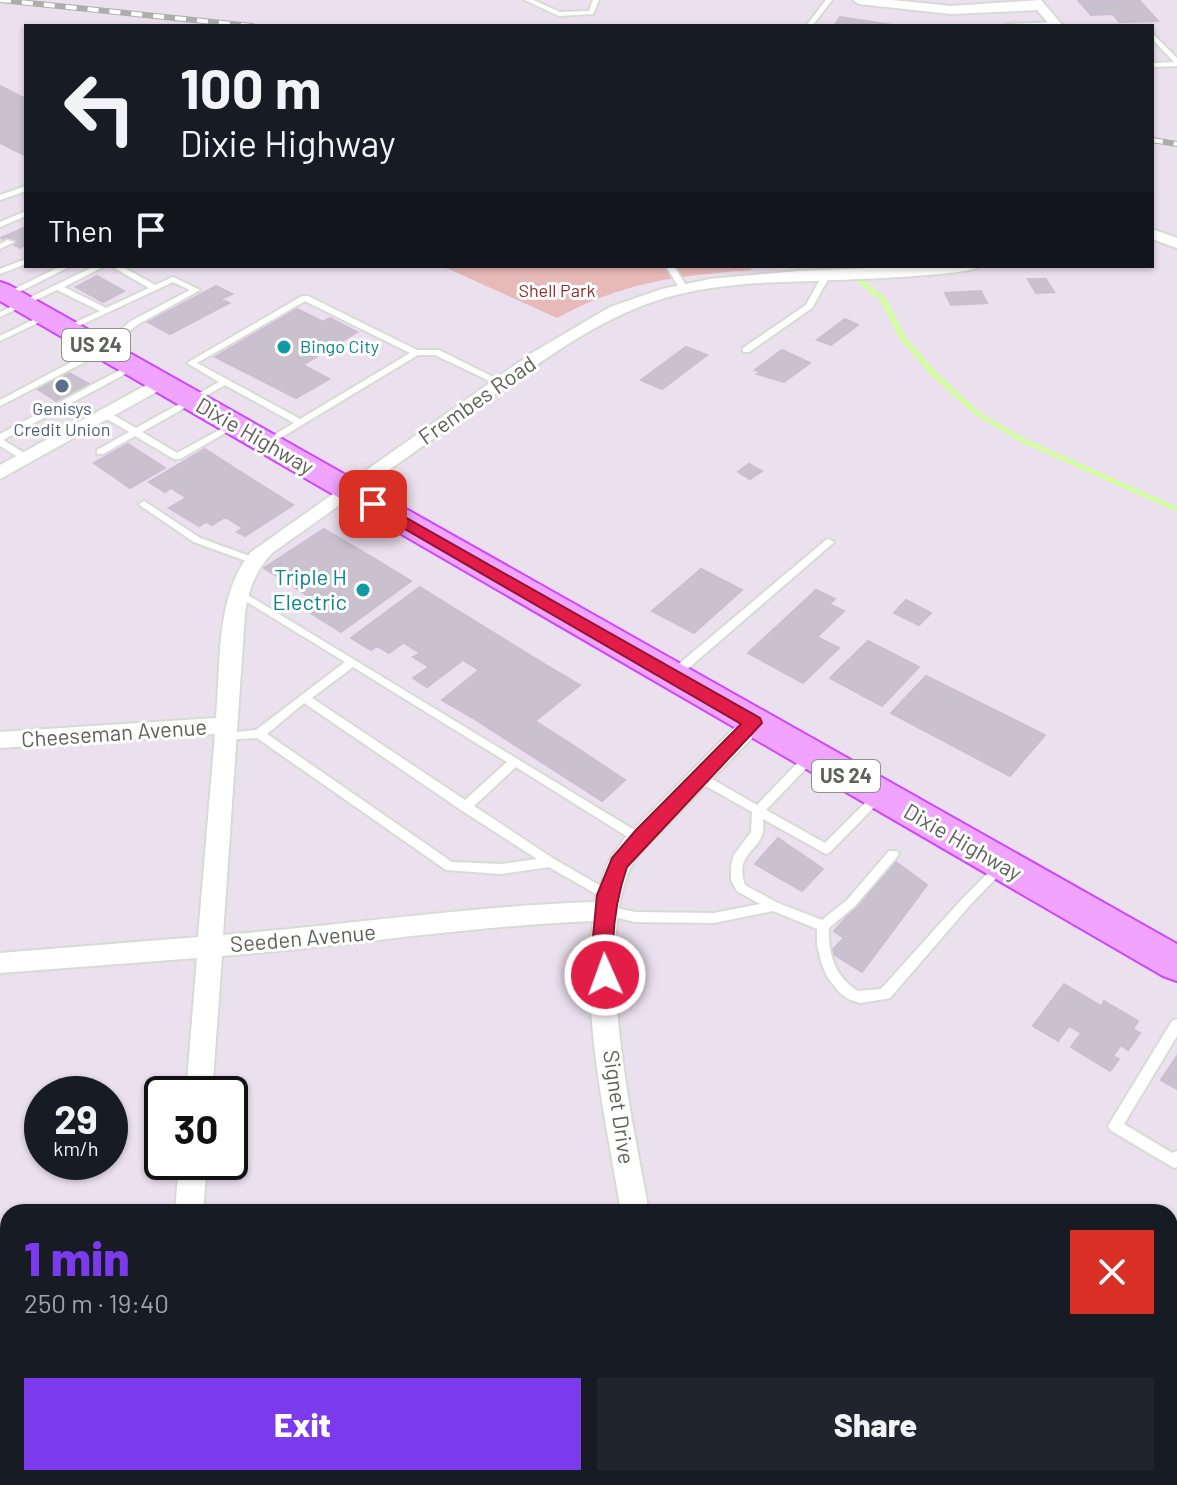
<!DOCTYPE html>
<html lang="en">
<head>
<meta charset="utf-8">
<style>
  body { margin:0; font-family:Barlow,sans-serif; background:#20242c; color:#f1f3f6; height:100vh; display:flex; flex-direction:column; font-size:30px; white-space:nowrap }
  * { box-sizing:border-box; margin:0 }
  p { font-size:26px; color:#9ea1a6 }
  .icon { flex:none; width:44px; height:44px; fill:none; stroke:currentColor; stroke-width:2; stroke-linecap:round; stroke-linejoin:round }
  .map { position:relative; flex:1; overflow:hidden }
  .drawer { position:absolute; left:0px; top:1204px; width:1178px; height:282px; display:flex; flex-direction:column; background:#171b24; border-radius:24px 24px 0 0; box-shadow:0 2px 6px #0004 }
  .drawer>* { flex:none }
  .banner { position:absolute; left:24px; top:24px; width:1130px; height:244px; border-radius:0px; box-shadow:0 2px 6px #0004; background:#171b24; color:#f1f3f6; overflow:hidden }
  .speed { position:absolute; left:24px; top:1076px; display:flex; gap:16px; font-size:40px; font-weight:700; text-align:center }
  .speed>* { display:grid; place-content:center; width:104px; height:104px; border-radius:50%; background:#171b24; box-shadow:0 2px 6px #0004; line-height:1 }
  .speed small { font-size:20px; font-weight:400 }
  .speed .limit { border:4px solid #111; border-radius:12px; background:#fff; color:#111 }
  .pin { position:absolute; display:grid; place-items:center; width:68px; height:68px; color:#fff; margin:-34px; border-radius:16px; box-shadow:0 4px 12px #0006 }
  .me { position:absolute; width:88px; margin:-44px; rotate:358deg; stroke-linejoin:round; filter:drop-shadow(0 0 6px #0008) }
  .turn { display:flex; align-items:center; gap:28px; height:168px; padding:0 24px; font-size:36px }
  .turn .icon { width:104px; height:104px; stroke-width:2.5 }
  .turn b { display:block; font-size:56px; line-height:68px }
  .then { display:flex; align-items:center; height:76px; padding:0 24px; background:#0003; gap:16px; font-size:30px }
  .round { display:grid; place-items:center; flex:none; width:84px; height:84px; border-radius:0px; background:#20242c }
  .head { display:flex; align-items:center; justify-content:space-between; height:136px; padding:0 24px }
  h1 { font-size:48px; font-weight:800; line-height:60px; color:#7c3aed }
  .action { display:flex; gap:16px; margin-top:auto; padding:16px 24px }
  .action a { flex:1; height:92px; border-radius:0px; background:#7c3aed; color:#fff; font-size:32px; font-weight:800; line-height:92px; text-align:center }
  .action a+a { background:#20242c; color:#f1f3f6 }
  .map>svg:first-child { display:block }
</style>
</head>
<body>
<div class="map">
<svg width="1177" height="1485" viewBox="0 0 1177 1485">
  <rect width="100%" height="100%" fill="#ebe0ee"/>
  <path fill="#e8b9b9" d="M442,266H749L752,270C676,276 626,281 557,318Z"/>
  <path fill="#d4ff9e" d="M837,266H844L886,298L906,338L935,371L979,412L1025,439L1177,507V512L1021,442L974,414L929,373L900,339L880,300Z"/>
  <path fill="#c9c1ce" stroke="#ccbdd3" stroke-width="2" d="M1078,0H1139L1158,21L1119,22L1113,14L1091,15Z
    M840,17L899,26H834Z
    M0,86L26,99V156L0,143Z
    M26,227V245L20,248L1,238Z
    M97,276L124,291L103,302L76,287Z
    M1028,279H1046L1054,292L1036,293Z
    M216,286L232,294L221,299L229,303L170,334L148,322Z
    M981,291L987,303L951,305L945,293Z
    M297,309L323,322L330,318L357,332L303,365L329,379L296,398L215,357Z
    M845,319L858,325L831,345L817,340Z
    M686,347L707,355L662,389L641,380Z
    M782,350L810,363L784,382L757,374L760,372L755,370Z
    M64,370L91,385L58,402L33,386Z
    M128,444L165,468L130,488L94,463Z
    M205,449L236,469L187,498L171,488L165,492L149,482Z
    M749,464L762,471L750,479L738,472Z
    M236,469L293,505L245,536L237,532L243,528L225,517L212,525L206,522L199,526L169,508Z
    M324,529L375,559L313,599L264,568Z
    M375,559L411,581L341,632L301,607Z
    M701,569L742,590L694,633L652,611Z
    M420,587L452,607L389,653L377,646L371,650L351,638Z
    M816,590L835,599L829,604L844,611L817,637L839,648L803,683L748,653Z
    M906,600L931,613L919,625L894,613Z
    M452,607L541,662L473,718L442,700L479,670L463,660L427,687L413,678L429,667L413,657L420,653L404,643Z
    M868,641L919,667L882,706L830,678Z
    M541,662L580,685L535,721L571,744L546,765L473,718Z
    M926,676L1045,735L1010,776L891,713Z
    M571,744L625,780L602,801L546,765Z
    M778,838L823,869L802,891L755,864Z
    M896,862L927,885L862,972L830,952L844,938L834,931Z
    M1064,984L1101,1006L1104,1001L1138,1021L1133,1029L1140,1033L1128,1050L1121,1045L1113,1056L1119,1059L1110,1071L1071,1047L1081,1033L1069,1026L1058,1041L1033,1026Z
    M1177,1056V1089L1161,1080Z"/>
  <g fill="none" stroke-linecap="round" stroke-linejoin="round">
    <defs>
      <path id="lane" d="M525,0H533L560,12L589,11L593,0H599L593,14L559,16Z
        M826,0H832L812,26H806Z
        M1057,22L1058,23L1055,25L1005,26L1008,24Z
        M1152,33L1177,58V66L1152,67V63L1174,62L1152,39Z
        M26,186V191L0,200V195Z
        M26,211V216L0,227V222Z
        M7,240L14,242L0,249V244Z
        M26,259V264L0,274V269Z
        M61,266H71L11,296L4,294Z
        M95,266H105L64,287L106,308L149,288L111,266H121L155,285L173,277L200,290L137,325L106,351L0,406V400L100,347L131,321L190,290L173,282L68,331H65V327L100,311L57,290L0,317V312Z
        M666,266H674L688,289L687,291H681Z
        M823,274L830,276L812,308L749,352H743V348L806,305Z
        M302,296H308L417,350H439L505,383L501,386L498,385L435,355H418L267,446L264,445V441L294,423L225,385L142,432L177,453L232,423L235,422L239,425L180,459H174L135,436L103,454H97V450L129,432L102,416V412H108L136,428L219,382L187,363ZM305,301L410,353L300,419L197,363Z
        M43,315H49L50,317L0,341V336Z
        M133,363L136,364V368L3,440L29,456V460H23L0,446V434Z
        M144,501L200,538L255,558L257,560L252,563L249,562L194,542L141,506L139,504Z
        M829,539L834,542L832,544L676,679H668L667,676L668,673L826,540Z
        M238,589L644,836L646,839L644,842H636L516,767L474,806L554,859L611,892L613,895L611,898L607,900L603,898L549,867L501,874L446,870L257,738L222,740L221,737L226,733L256,730L345,662L234,594L233,592ZM353,667L507,762L465,800L312,698ZM304,703L461,810L537,859L501,864L452,862L267,734Z
        M811,752L815,753L817,756L815,759L766,810L825,843L875,793H883L885,796L830,852L826,854L763,819C763,823 764,828 763,832C758,852 734,855 745,885L778,903L822,920L847,900L889,851H897L899,854L897,857L855,906L829,928C828,954 835,977 858,991L881,989L963,898L996,865H1004L1006,868L971,904L890,998L885,999L860,1003L848,999L840,993L828,978L822,965L817,945V929L773,911L714,923L635,922L602,914L600,911L602,908L606,906L635,912L714,913L760,904L737,891L731,880V866L734,855L751,832L752,812L697,781L695,778L697,775H705L757,805L807,753Z
        M1177,1019V1036L1124,1124L1172,1153L1177,1151V1167L1174,1168L1110,1130L1108,1126L1172,1021Z"/>
      <path id="street" d="M853,0H892L951,6L1041,0L1063,26H1051L1037,10L951,14L859,4Z
        M1152,229L1177,238V248L1152,239Z
        M920,266H981C967,278 791,281 758,283C728,285 697,289 668,297C595,318 536,366 475,409C407,457 340,505 272,553C255,571 249,589 245,613L223,935C347,925 471,906 595,902L607,864L624,839L745,717H761L764,723L761,729L640,852C586,923 634,1126 649,1212H621C606,1118 581,1017 593,921C469,926 346,946 222,956L212,1094H186L197,958L0,973V953L198,937L215,734L0,748V732L216,718C221,664 215,596 251,552L532,353L610,307L662,289L710,279L798,271Z
        M161,377L167,378L170,382L167,386L0,479V465Z
        M179,1162H207L203,1212H175Z
        M1177,1331V1361L1170,1362V1332Z
        M152,1478H184V1485H152Z
        M659,1478H691L692,1485H660Z"/>
      <path id="primary" d="M0,282L9,285L1177,944V981L1163,976L0,301Z"/>
    </defs>
    <use href="#lane" stroke="#d6dbd3" stroke-width="4"/>
    <use href="#street" stroke="#d6dbd3" stroke-width="4"/>
    <use href="#primary" stroke="#cc47ff" stroke-width="4"/>
    <use href="#lane" fill="#fff" fill-rule="evenodd"/>
    <use href="#street" fill="#fff" fill-rule="evenodd"/>
    <use href="#primary" fill="#f0a3ff" fill-rule="evenodd"/>
    <defs>
      <path id="rail" d="M0,0L252,26
        M1152,140L1177,144"/>
    </defs>
    <use href="#rail" stroke="#adaeac" stroke-width="6"/>
    <use href="#rail" stroke="#fff" stroke-width="4" stroke-dasharray="11" stroke-linecap="butt"/>
  </g>
  <path fill="#e11d48" stroke="#92132f" stroke-width="2" d="M373,499L760,718L762,723L627,867C618,893 614,916 613,943C613,956 618,970 612,981L605,984L597,981L592,947L597,895L612,858L636,830L741,724L367,507V501Z"/>
  <g fill="#0f9aa8" stroke="#fff" stroke-width="3">
    <circle cx="284" cy="347" r="8"/>
    <circle cx="363" cy="590" r="8"/>
  </g>
  <circle fill="#5c6f8a" stroke="#fff" stroke-width="3" cx="62" cy="386" r="8"/>
  <g text-anchor="middle" stroke-width="6" stroke-linejoin="round" paint-order="stroke">
    <g font-size="18" fill="#8d322d" stroke="#fff">
      <text x="557" y="297">Shell Park</text>
    </g>
    <g font-size="18" fill="#0d838f" stroke="#fff" text-anchor="start">
      <text x="300" y="353">Bingo City</text>
    </g>
    <g font-size="18" fill="#4e5e75" stroke="#fff">
      <text x="62" y="415">Genisys<tspan x="62" dy="21">Credit Union</tspan></text>
    </g>
    <g fill="#fff" stroke="#8e928b" stroke-width="2">
      <rect x="62" y="329" width="68" height="32" rx="6"/>
      <rect x="812" y="760" width="68" height="32" rx="6"/>
    </g>
    <g font-size="20" font-weight="bold" fill="#5d6359">
      <text x="96" y="352">US 24</text>
      <text x="846" y="783">US 24</text>
    </g>
    <g font-size="22" fill="#5d6359" stroke="#fff">
      <text transform="translate(477 400) rotate(-35)" y="8">Frembes Road</text>
      <text transform="translate(255 436) rotate(30)" y="8">Dixie Highway</text>
      <text transform="translate(114 733) rotate(-4)" y="8">Cheeseman Avenue</text>
      <text transform="translate(963 842) rotate(30)" y="8">Dixie Highway</text>
      <text transform="translate(303 938) rotate(-5)" y="8">Seeden Avenue</text>
      <text transform="translate(619 1107) rotate(82)" y="8">Signet Drive</text>
    </g>
    <g font-size="22" fill="#0d838f" stroke="#fff" text-anchor="end">
      <text x="347" y="585">Triple H<tspan x="347" dy="25">Electric</tspan></text>
    </g>
  </g>
</svg>
<div class="speed"><div>29<small>km/h</small></div><div class="limit">30</div></div>
<div class="pin" style="left:373px;top:504px;background:#d93025"><svg class="icon" aria-label="arrive" viewBox="0 0 24 24"><path d="M6 21V4h12l-3 4 3 4H6"/></svg></div>
<svg class="me" style="left:605px;top:975px" viewBox="-20 -20 40 40"><circle r="17" fill="#e11d48" stroke="#fff" stroke-width="3"/><path d="M0-11L8 9 0 5-8 9z" fill="#fff"/></svg>
<div class="banner">
<div class="turn"><svg class="icon" aria-label="left" viewBox="0 0 24 24"><path d="M17 20v-9H6M10 6l-5 5 5 5"/></svg><div><b>100 m</b>Dixie Highway</div></div>
<div class="then">Then<svg class="icon" aria-label="arrive" viewBox="0 0 24 24"><path d="M6 21V4h12l-3 4 3 4H6"/></svg></div>
</div>
<section class="drawer">
<div class="head"><div><h1>1 min</h1><p>250 m · 19:40</p></div><a class="round" style="background:#d93025;color:#fff"><svg class="icon" aria-label="close" viewBox="0 0 24 24"><path d="M6 6l12 12M18 6L6 18"/></svg></a></div>
<div class="action"><a>Exit</a><a>Share</a></div>
</section>
</div>
</body>
</html>
